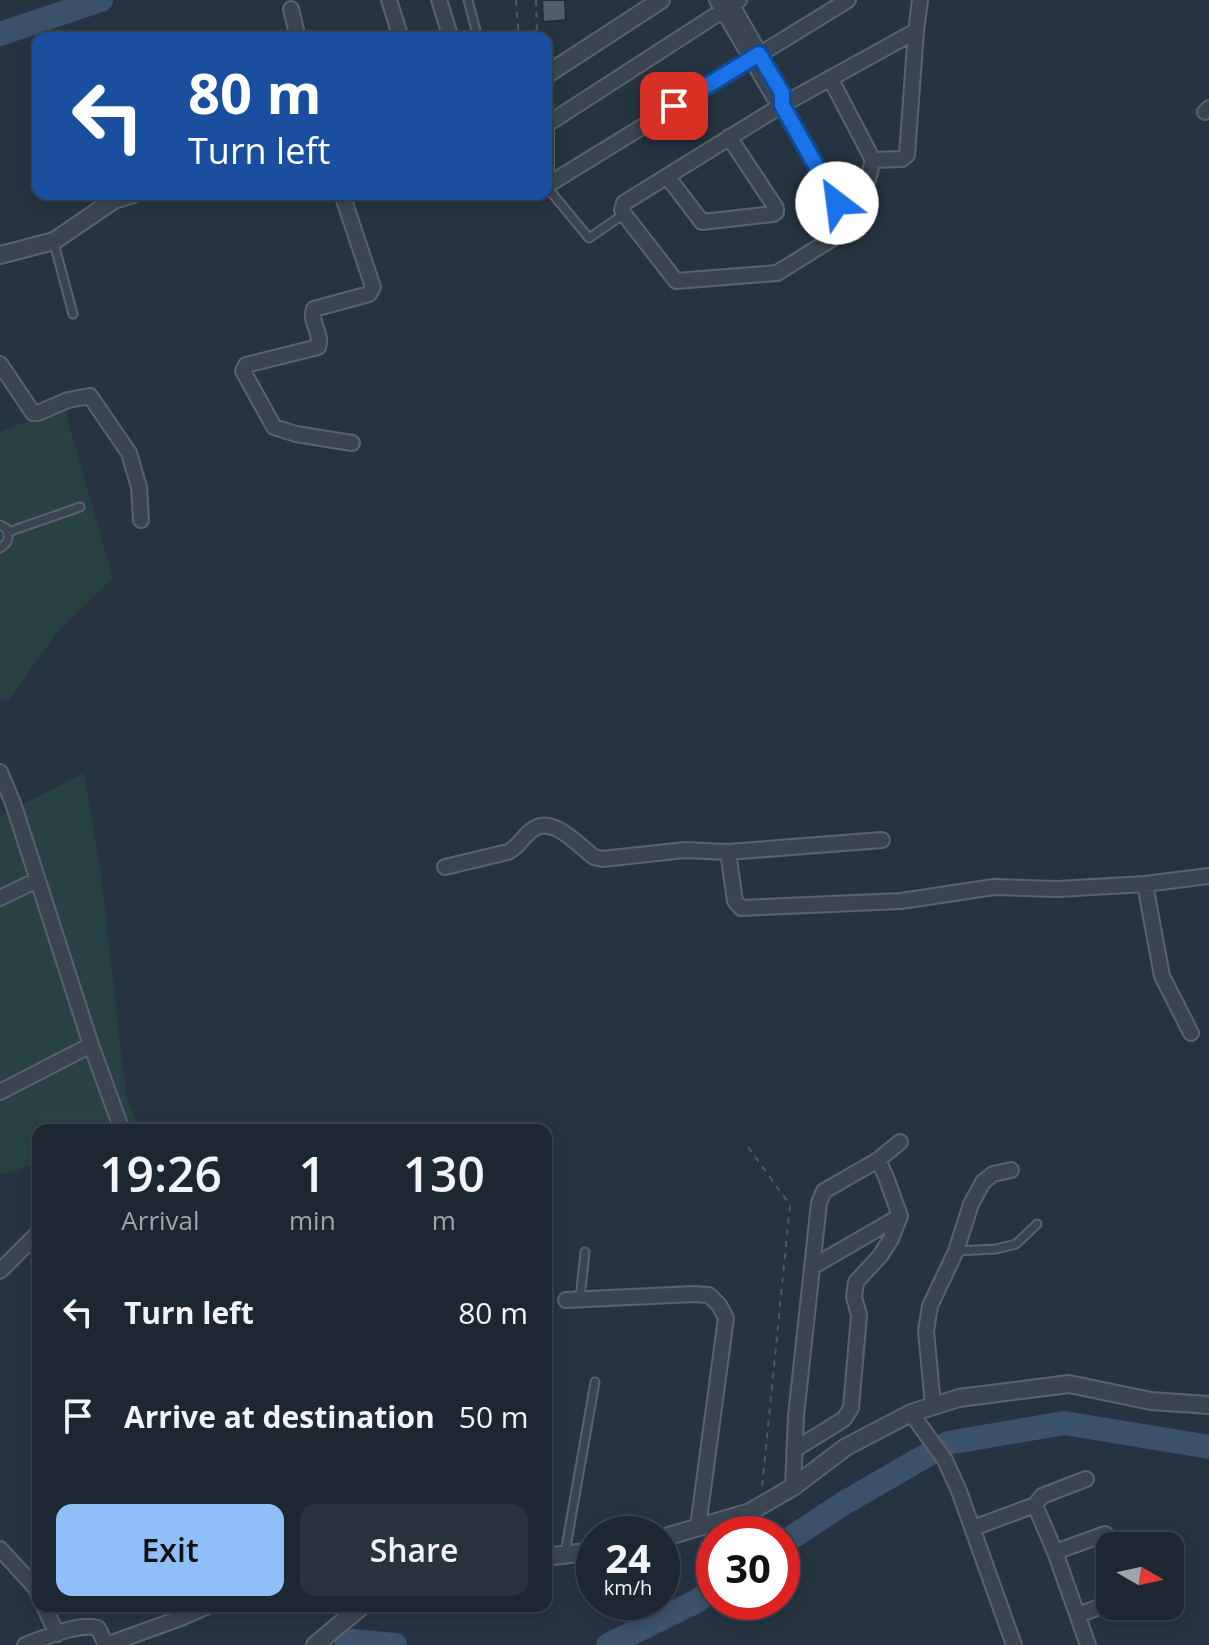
<!DOCTYPE html>
<html lang="en">
<head>
<meta charset="utf-8">
<style>
  body { margin:0; font-family:"Open Sans",sans-serif; background:#29333e; color:#f1f3f6; height:100vh; display:flex; flex-direction:column; font-size:30px; white-space:nowrap }
  * { box-sizing:border-box; margin:0 }
  p { font-size:26px; color:#a0a5ac }
  .icon { flex:none; width:44px; height:44px; fill:none; stroke:currentColor; stroke-width:2; stroke-linecap:round; stroke-linejoin:round }
  .map { position:relative; flex:1; overflow:hidden }
  .drawer { position:absolute; left:32px; top:1124px; width:520px; height:488px; display:flex; flex-direction:column; background:#1c2732; border-radius:16px; box-shadow:0 4px 12px #0003,0 0 0 2px #3a444d }
  .drawer>* { flex:none }
  .guide { position:absolute; left:32px; top:32px; width:520px; height:168px; border-radius:16px; box-shadow:0 4px 12px #0003,0 0 0 2px #3a444d; background:#1a4fa0; color:#fff; overflow:hidden }
  .needle { width:52px; rotate:99deg }
  .tools { position:absolute; left:1096px; top:1532px; display:grid; gap:16px }
  .tools a { display:grid; place-items:center; width:88px; height:88px; border-radius:16px; background:#1c2732; box-shadow:0 4px 12px #0003,0 0 0 2px #3a444d; font-size:40px }
  .speed { position:absolute; left:576px; top:1516px; display:flex; gap:16px; font-size:40px; font-weight:700; text-align:center }
  .speed>* { display:grid; place-content:center; width:104px; height:104px; border-radius:50%; background:#1c2732; box-shadow:0 4px 12px #0003,0 0 0 2px #3a444d; line-height:1 }
  .speed small { font-size:20px; font-weight:400 }
  .speed .limit { border:12px solid #d22; background:#fff; color:#111 }
  .pin { position:absolute; display:grid; place-items:center; width:68px; height:68px; color:#fff; margin:-34px; border-radius:16px; box-shadow:0 4px 12px #0006 }
  .me { position:absolute; width:88px; margin:-44px; rotate:330deg; stroke-linejoin:round; filter:drop-shadow(0 0 6px #0008) }
  .turn { display:flex; align-items:center; gap:28px; height:168px; padding:0 24px; font-size:36px }
  .turn .icon { width:104px; height:104px; stroke-width:2.5 }
  .turn b { display:block; font-size:56px; line-height:68px }
  .eta { display:flex; justify-content:space-evenly; align-items:center; height:136px; text-align:center }
  .eta b { font-size:48px; font-weight:600; line-height:56px }
  .action { display:flex; gap:16px; margin-top:auto; padding:16px 24px }
  .action a { flex:1; height:92px; border-radius:16px; background:#90bef8; color:#111; font-size:32px; font-weight:600; line-height:92px; text-align:center }
  .action a+a { background:#29333e; color:#f1f3f6 }
  ul { padding:0; list-style:none }
  li { display:flex; align-items:center; gap:24px; height:104px; padding:0 24px }
  li div { flex:1 }
  li b { display:block; font-size:30px }
  li em { font-style:normal }
  .map>svg:first-child { display:block }
</style>
</head>
<body>
<div class="map">
<svg width="1209" height="1645" viewBox="0 0 1209 1645">
  <rect width="100%" height="100%" fill="#263442"/>
  <path fill="#284143" d="M64,407L113,578L57,632L9,700L0,701V432Z
    M84,773L101,875L126,1095L140,1130H38V1163L0,1175V816Z"/>
  <g fill="none" stroke-linecap="round" stroke-linejoin="round">
    <path stroke="#3c526a" stroke-width="24" d="M0,34L101,0
      M782,1544L844,1503L948,1443L1064,1423L1209,1447
      M346,1645L351,1641L395,1645
      M608,1645L697,1601L714,1589"/>
  </g>
  <path fill="#4f5d6d" stroke="#212c39" stroke-width="2" d="M542,0H565L566,20L543,22Z"/>
  <g fill="none" stroke-linecap="round" stroke-linejoin="round">
    <defs>
      <path id="service" d="M468,0L478,38
        M546,186L589,238L624,214
        M54,243L73,314
        M0,525L6,528C10,537 9,543 0,548
        M8,532L80,507
        M956,1251L996,1249L1016,1244L1037,1224
        M580,1299L585,1252
        M565,1553L595,1382"/>
      <path id="minor" d="M389,0L401,38
        M439,0L451,38
        M717,0L774,97L782,105L851,227
        M729,0L762,58
        M291,9L298,38
        M830,78L873,160L860,209L851,227L777,273L676,281L624,214L622,210L624,203L782,105L916,31
        M1205,112L1209,108
        M873,160L902,159L907,155L916,31L920,0
        M667,176L702,222L773,214L776,212V208L729,137
        M546,186L848,0
        M546,186V125L739,0
        M342,194L373,287L369,294L314,309C309,322 323,334 318,347L246,365L243,371L274,427L296,434L352,443
        M0,364L33,413H38L68,400L90,396L129,453L139,487L141,520
        M0,772L13,803L91,1045L122,1130
        M728,852L735,901L741,908L901,901L994,887L1058,889L1145,884L1209,876
        M445,867L508,852C520,846 522,837 532,830C552,814 578,845 594,857L602,859L685,850L728,852L882,840
        M1145,884L1162,976L1191,1033
        M0,898L37,880
        M0,1092L91,1045
        M812,1267L900,1216
        M0,1271L38,1233
        M566,1300L694,1294L709,1295L719,1305L726,1318L698,1527
        M933,1405L926,1331L930,1306L956,1251L971,1204L983,1182L993,1174L1011,1170
        M911,1413L945,1460L959,1491L1014,1645
        M794,1450L844,1419L851,1408L859,1315L854,1297L856,1282L880,1256L891,1239L900,1216L886,1177L878,1160
        M793,1487L796,1416L819,1203L824,1191L878,1160L900,1142
        M1035,1505L1042,1496L1086,1479
        M973,1528L1035,1505L1055,1552L1088,1645
        M0,1549L35,1587L38,1593
        M1055,1552L1105,1534
        M44,1606L57,1634
        M1078,1615L1110,1603
        M25,1645C44,1638 79,1622 98,1628L106,1645
        M106,1645L181,1618L208,1606"/>
      <path id="tertiary" d="M546,75L661,0
        M0,255L54,241L114,200L133,194
        M662,1538L750,1512L793,1487L846,1447L911,1413L959,1398L1069,1384L1151,1401L1209,1405
        M546,1557L594,1551
        M315,1645L362,1606"/>
    </defs>
    <use href="#service" stroke="#58636f" stroke-width="11"/>
    <use href="#minor" stroke="#58636f" stroke-width="18"/>
    <use href="#tertiary" stroke="#58636f" stroke-width="20"/>
    <path stroke="#475e5f" stroke-width="2" stroke-dasharray="6 6" stroke-linecap="butt" d="M516,0L519,38
      M536,0L537,38
      M748,1147L790,1205L762,1487"/>
    <use href="#service" stroke="#3b4551" stroke-width="7"/>
    <use href="#minor" stroke="#3b4551" stroke-width="14"/>
    <use href="#tertiary" stroke="#3b4551" stroke-width="16"/>
  </g>
  <g fill="none" stroke-linecap="round" stroke-linejoin="round">
    <defs>
      <path id="route" d="M674,106L759,54L782,93V105L837,203"/>
    </defs>
    <use href="#route" stroke="#114b97" stroke-width="20"/>
    <use href="#route" stroke="#1a73e8" stroke-width="14"/>
  </g>
</svg>
<div class="tools">
<a><svg class="needle" viewBox="-14 -14 28 28"><path d="M0-13l5 13h-10z" fill="#e53935"/><path d="M0 13l5-13h-10z" fill="#a0a5ac"/></svg></a>
</div>
<div class="speed"><div>24<small>km/h</small></div><div class="limit">30</div></div>
<div class="pin" style="left:674px;top:106px;background:#d93025"><svg class="icon" aria-label="arrive" viewBox="0 0 24 24"><path d="M6 21V4h12l-3 4 3 4H6"/></svg></div>
<svg class="me" style="left:837px;top:203px" viewBox="-20 -20 40 40"><circle r="19" fill="#fff"/><path d="M0-13L10 11 0 6-10 11z" fill="#1a73e8"/></svg>
<div class="guide">
<div class="turn"><svg class="icon" aria-label="left" viewBox="0 0 24 24"><path d="M17 20v-9H6M10 6l-5 5 5 5"/></svg><div><b>80 m</b>Turn left</div></div>
</div>
<section class="drawer">
<div class="eta">
<div><b>19:26</b><p>Arrival</p></div>
<div><b>1</b><p>min</p></div>
<div><b>130</b><p>m</p></div>
</div>
<ul>
<li><svg class="icon" aria-label="left" viewBox="0 0 24 24"><path d="M17 20v-9H6M10 6l-5 5 5 5"/></svg><div><b>Turn left</b></div><em>80 m</em></li>
<li><svg class="icon" aria-label="arrive" viewBox="0 0 24 24"><path d="M6 21V4h12l-3 4 3 4H6"/></svg><div><b>Arrive at destination</b></div><em>50 m</em></li>
</ul>
<div class="action"><a>Exit</a><a>Share</a></div>
</section>
</div>
</body>
</html>
